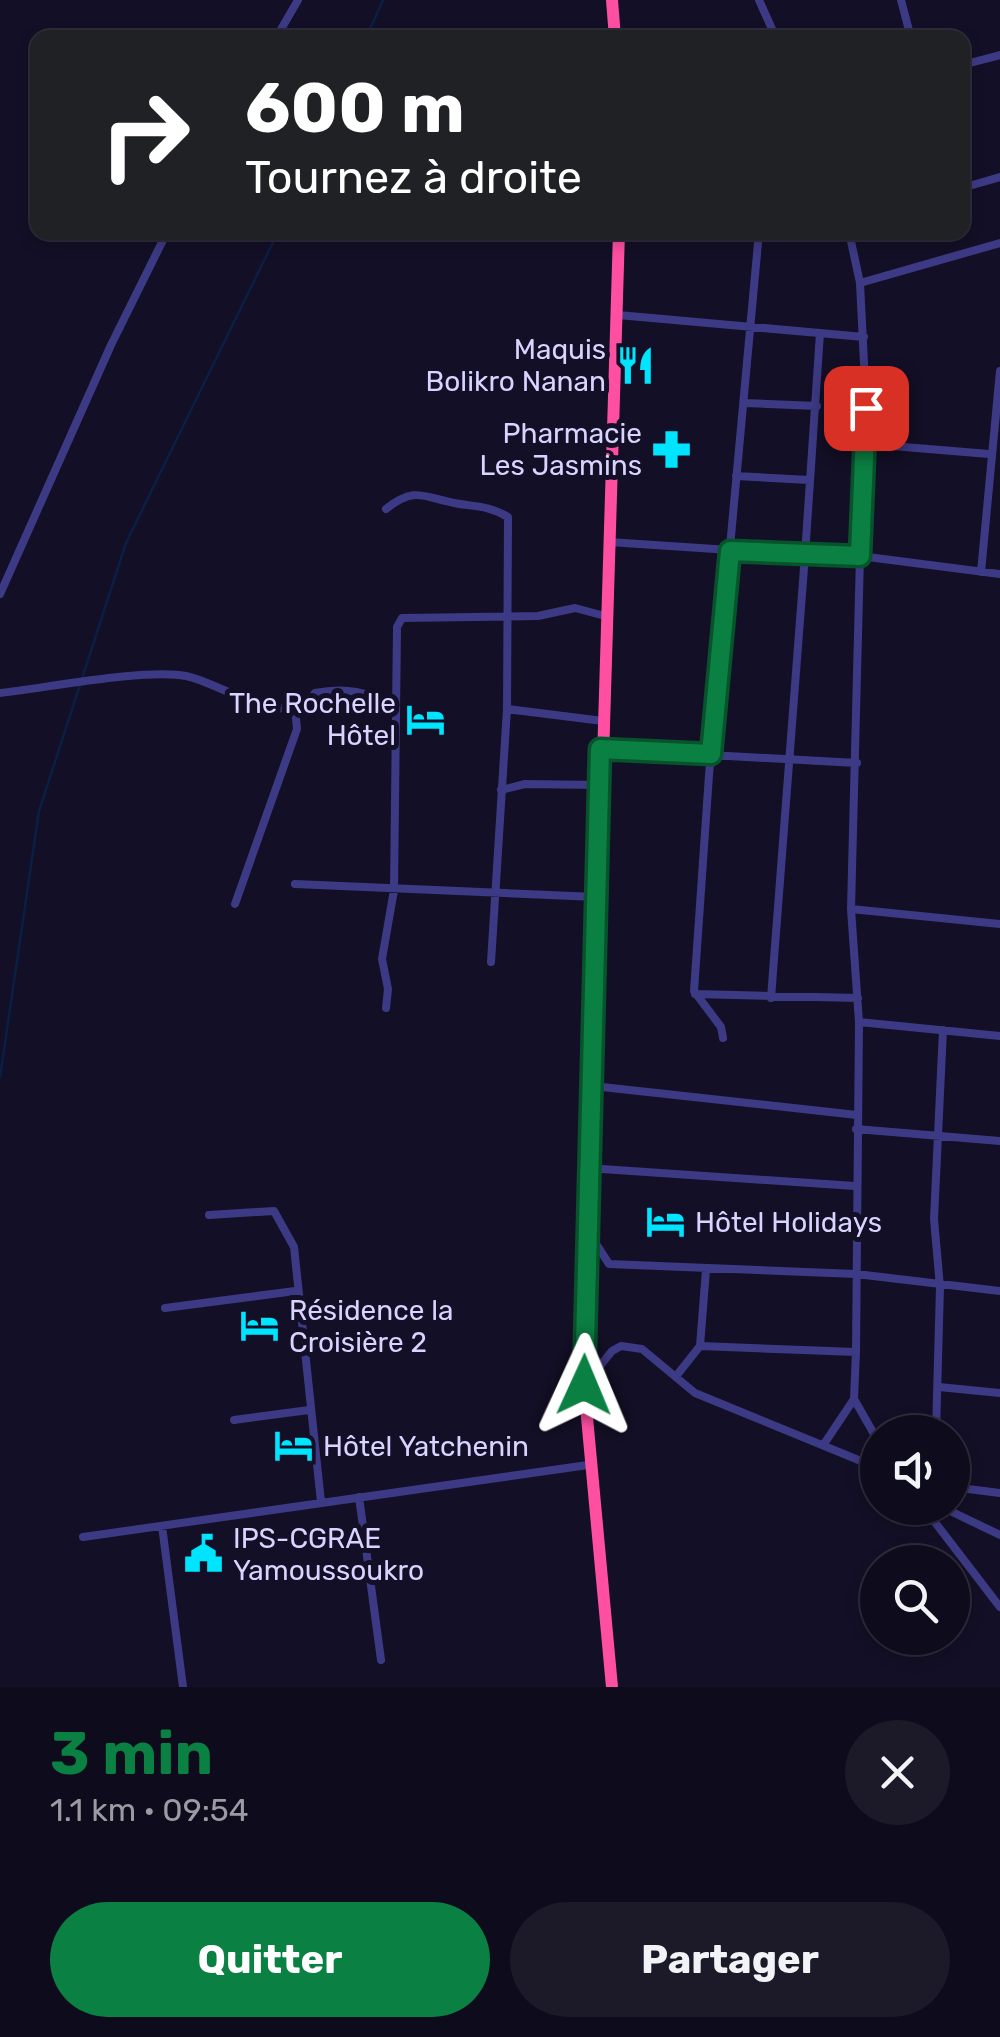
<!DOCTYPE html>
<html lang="fr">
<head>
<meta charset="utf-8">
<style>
  body { margin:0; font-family:Rubik,sans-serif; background:#1c1929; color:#f1f3f6; height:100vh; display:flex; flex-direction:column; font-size:38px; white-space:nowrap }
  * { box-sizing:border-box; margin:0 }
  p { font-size:32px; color:#9b9ba3 }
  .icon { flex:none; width:55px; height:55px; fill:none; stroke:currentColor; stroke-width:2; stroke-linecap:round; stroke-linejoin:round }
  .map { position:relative; height:1687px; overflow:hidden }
  .side { display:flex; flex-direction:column; background:#0e0b1c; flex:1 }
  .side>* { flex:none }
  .guide { position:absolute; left:30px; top:30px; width:940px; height:210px; border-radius:20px; box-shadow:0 5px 15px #0003,0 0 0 2px #2e2b3b; background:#202124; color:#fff; overflow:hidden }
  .tools { position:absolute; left:860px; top:1415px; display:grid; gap:20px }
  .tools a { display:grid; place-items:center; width:110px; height:110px; border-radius:50%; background:#0e0b1c; box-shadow:0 5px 15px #0003,0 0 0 2px #2e2b3b; font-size:50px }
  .pin { position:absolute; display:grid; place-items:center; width:85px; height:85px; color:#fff; margin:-42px; border-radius:20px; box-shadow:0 5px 15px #0006 }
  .me { position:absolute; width:110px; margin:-55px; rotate:1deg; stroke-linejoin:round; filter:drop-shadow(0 0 8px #0008) }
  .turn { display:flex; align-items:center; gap:35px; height:210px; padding:0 50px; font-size:45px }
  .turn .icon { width:130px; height:130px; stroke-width:2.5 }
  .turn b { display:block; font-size:70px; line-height:85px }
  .round { display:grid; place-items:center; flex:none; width:105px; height:105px; border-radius:52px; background:#1c1929 }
  .head { display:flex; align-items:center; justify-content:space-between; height:170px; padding:0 50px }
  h1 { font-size:60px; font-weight:700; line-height:75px; color:#0b8043 }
  .button { display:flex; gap:20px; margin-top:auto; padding:20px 50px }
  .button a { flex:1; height:115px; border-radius:60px; background:#0b8043; color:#fff; font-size:40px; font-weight:700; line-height:115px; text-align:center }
  .button a+a { background:#1c1929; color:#f1f3f6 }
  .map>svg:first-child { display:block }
</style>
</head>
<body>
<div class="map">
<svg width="1000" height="1687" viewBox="0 0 1000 1687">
  <rect width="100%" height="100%" fill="#130f26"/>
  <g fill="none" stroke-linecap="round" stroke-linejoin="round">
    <path stroke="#0a1f44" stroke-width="2.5" d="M366,38L383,0
      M0,1077L39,811L126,543L278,232"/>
    <path stroke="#3d3a85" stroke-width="8" d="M759,0L776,38
      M901,0L911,38
      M276,38L298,0
      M962,65L1000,55
      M962,188L1000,177
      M860,283L1000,243
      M618,315L864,337
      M745,403L817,406
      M868,444L989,454
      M736,476L809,480
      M386,509C415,486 423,497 454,503C475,507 488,505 508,517L507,709L491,962
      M609,542L805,555L820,333
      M981,572L1000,371
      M0,594L111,345L167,232
      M0,693C45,688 147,668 186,676C222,683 287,733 315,693C347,687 366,692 395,706
      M507,709L603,721
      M602,749L857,763
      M501,790L525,784L600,785
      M295,884L596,897
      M235,904L297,729L295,708
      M851,909L1000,924
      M695,994L858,998
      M771,998L805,555L860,556L1000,574
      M386,1008L388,989L382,959L394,890L397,627L402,618L538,616L575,608L605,616
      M859,1022L1000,1036
      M723,1038L721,1027L694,991L709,775L759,232
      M593,1086L857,1115
      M856,1129L1000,1141
      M587,1168L855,1186
      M209,1215L274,1211L294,1247L321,1502
      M591,1236L609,1264L856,1274L1000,1291
      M165,1308L295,1291
      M700,1346L706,1270
      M677,1375L700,1346L856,1352
      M587,1382L612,1351L621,1346L642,1349L695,1393L878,1468
      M939,1387L1000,1393
      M854,1399L878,1441
      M234,1420L309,1410
      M936,1432L940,1287L934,1219L943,1030
      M824,1444L854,1399L856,1352L859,1022L851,909L860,556L868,444L860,283L849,232
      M952,1487L1000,1493
      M359,1497L381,1660
      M924,1508L1000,1607
      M944,1508L1000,1535
      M162,1526L183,1687
      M83,1537L588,1465"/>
    <path stroke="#ff4fa3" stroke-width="12" d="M612,0L615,38
      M612,1687L584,1385L619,232"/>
  </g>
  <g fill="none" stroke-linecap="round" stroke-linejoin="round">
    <defs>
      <path id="route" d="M584,1385L600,749L711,754L730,551L860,556L866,408"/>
    </defs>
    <use href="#route" stroke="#07532c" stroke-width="25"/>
    <use href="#route" stroke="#0b8043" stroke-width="18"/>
  </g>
  <defs>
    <symbol id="restaurant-bare" viewBox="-9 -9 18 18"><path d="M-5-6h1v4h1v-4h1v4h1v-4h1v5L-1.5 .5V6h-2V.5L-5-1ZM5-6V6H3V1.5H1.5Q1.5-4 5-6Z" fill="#00e5ff" stroke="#130f26" stroke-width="2.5" paint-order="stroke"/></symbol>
    <symbol id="pharmacy-bare" viewBox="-9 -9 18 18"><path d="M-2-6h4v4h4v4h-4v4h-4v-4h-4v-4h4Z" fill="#00e5ff" stroke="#130f26" stroke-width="2.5" paint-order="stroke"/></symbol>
    <symbol id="hotel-bare" viewBox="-9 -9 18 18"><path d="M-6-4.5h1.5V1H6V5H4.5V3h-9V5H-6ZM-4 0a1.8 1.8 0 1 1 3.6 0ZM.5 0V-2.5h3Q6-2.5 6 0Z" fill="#00e5ff" stroke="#130f26" stroke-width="2.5" paint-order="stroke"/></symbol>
    <symbol id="civic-bare" viewBox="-9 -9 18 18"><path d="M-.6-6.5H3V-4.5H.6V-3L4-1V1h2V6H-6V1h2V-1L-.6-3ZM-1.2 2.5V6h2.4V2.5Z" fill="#00e5ff" stroke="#130f26" stroke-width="2.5" paint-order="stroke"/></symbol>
  </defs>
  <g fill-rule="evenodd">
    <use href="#restaurant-bare" x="608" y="338" width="55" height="55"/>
    <use href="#pharmacy-bare" x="644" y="422" width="55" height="55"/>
    <use href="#hotel-bare" x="398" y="692" width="55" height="55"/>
    <use href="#hotel-bare" x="638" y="1194" width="55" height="55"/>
    <use href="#hotel-bare" x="232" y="1298" width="55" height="55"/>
    <use href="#hotel-bare" x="266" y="1418" width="55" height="55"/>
    <use href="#civic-bare" x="176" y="1526" width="55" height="55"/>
  </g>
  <g text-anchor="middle" stroke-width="10" stroke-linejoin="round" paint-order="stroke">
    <g font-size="28" fill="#d9d4ff" stroke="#130f26" text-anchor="start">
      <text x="606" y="359" text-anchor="end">Maquis<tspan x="606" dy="32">Bolikro Nanan</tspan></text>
      <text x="642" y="443" text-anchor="end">Pharmacie<tspan x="642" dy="32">Les Jasmins</tspan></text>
      <text x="396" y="713" text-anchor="end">The Rochelle<tspan x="396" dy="32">Hôtel</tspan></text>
      <text x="695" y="1232">Hôtel Holidays</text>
      <text x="289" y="1320">Résidence la<tspan x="289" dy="32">Croisière 2</tspan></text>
      <text x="323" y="1456">Hôtel Yatchenin</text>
      <text x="233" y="1548">IPS-CGRAE<tspan x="233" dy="32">Yamoussoukro</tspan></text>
    </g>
  </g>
</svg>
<div class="tools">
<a><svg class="icon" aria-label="sound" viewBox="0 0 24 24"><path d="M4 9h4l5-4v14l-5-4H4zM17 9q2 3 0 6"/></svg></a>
<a><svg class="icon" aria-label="search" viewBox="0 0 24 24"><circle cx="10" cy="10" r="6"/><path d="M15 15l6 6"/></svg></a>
</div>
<div class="pin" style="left:866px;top:408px;background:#d93025"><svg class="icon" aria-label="arrive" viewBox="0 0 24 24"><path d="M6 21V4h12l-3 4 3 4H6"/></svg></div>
<svg class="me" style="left:584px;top:1385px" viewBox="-20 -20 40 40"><path d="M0-17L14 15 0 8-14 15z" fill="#0b8043" stroke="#fff" stroke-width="4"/></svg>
<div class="guide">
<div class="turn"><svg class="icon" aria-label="right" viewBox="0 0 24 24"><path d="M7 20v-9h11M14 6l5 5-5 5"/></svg><div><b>600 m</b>Tournez à droite</div></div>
</div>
</div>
<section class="side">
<div class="head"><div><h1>3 min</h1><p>1.1 km · 09:54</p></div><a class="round"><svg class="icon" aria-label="close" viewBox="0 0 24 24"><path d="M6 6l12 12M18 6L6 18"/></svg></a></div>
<div class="button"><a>Quitter</a><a>Partager</a></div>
</section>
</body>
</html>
